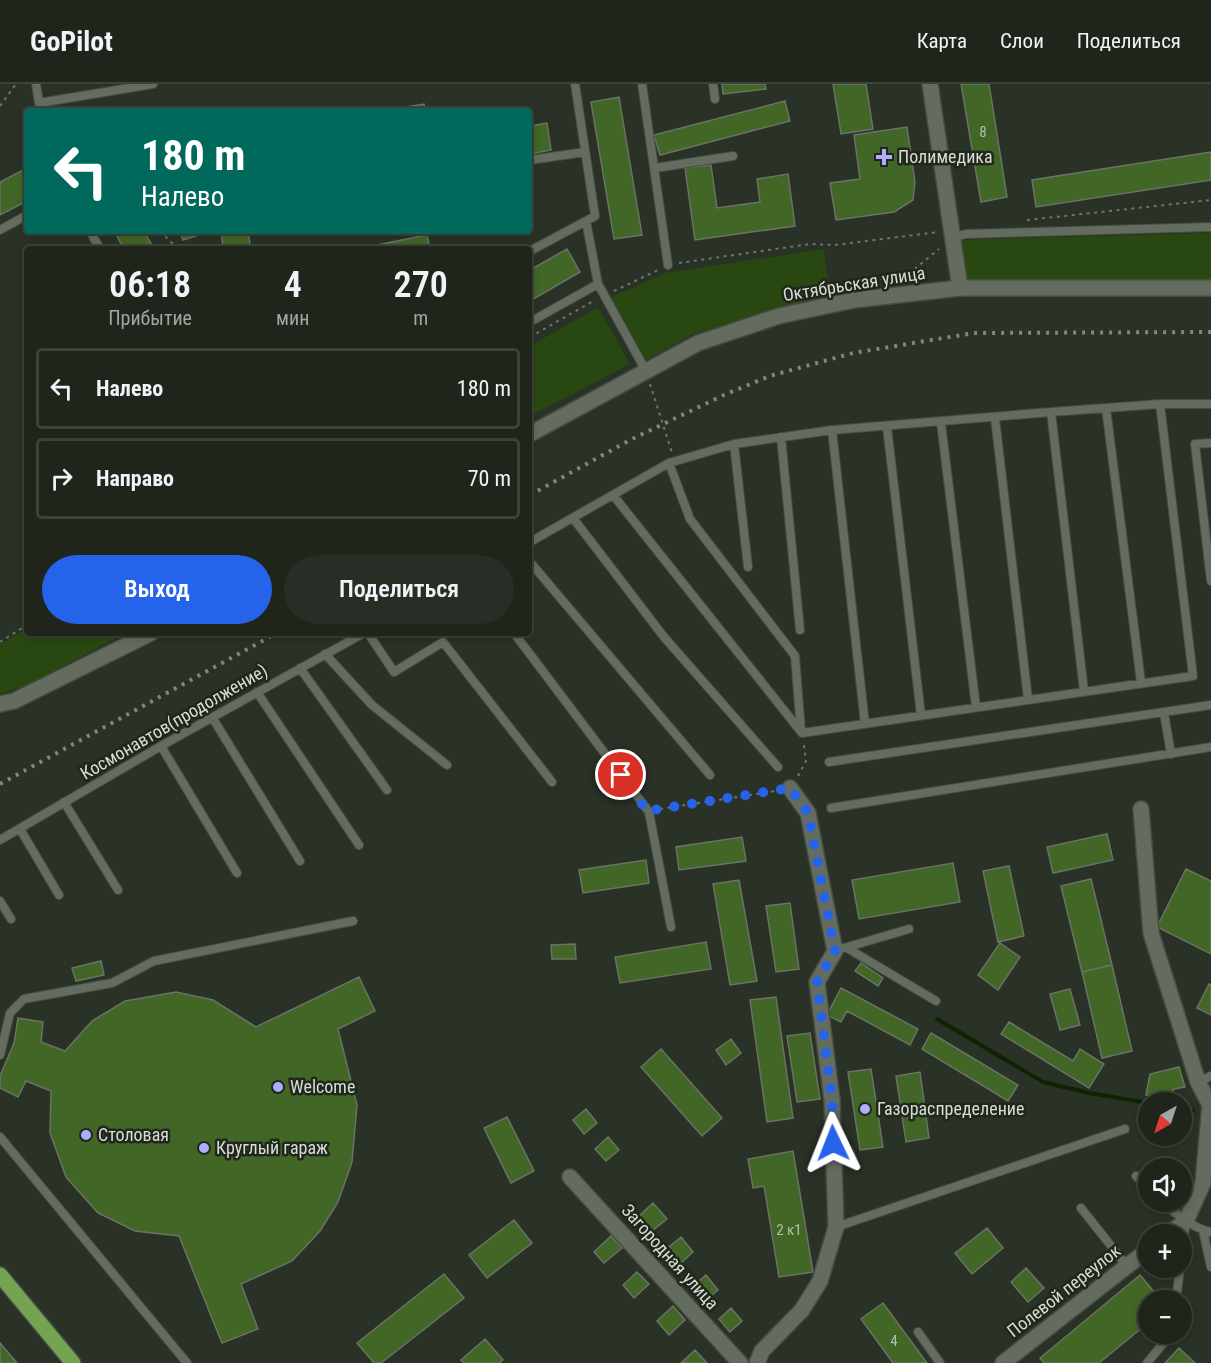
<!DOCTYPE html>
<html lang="ru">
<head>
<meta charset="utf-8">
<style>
  body { margin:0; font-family:"Roboto Condensed",sans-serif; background:#282d25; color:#f1f3f6; height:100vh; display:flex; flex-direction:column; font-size:22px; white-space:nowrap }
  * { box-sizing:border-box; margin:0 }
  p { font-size:20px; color:#a2a5a3 }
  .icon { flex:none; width:33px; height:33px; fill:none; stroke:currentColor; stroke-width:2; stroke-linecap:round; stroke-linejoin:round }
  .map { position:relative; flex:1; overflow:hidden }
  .side { position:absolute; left:24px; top:162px; width:508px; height:390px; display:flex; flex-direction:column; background:#20251c; border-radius:6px; box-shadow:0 3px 9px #0003,0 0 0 2px #3d423b }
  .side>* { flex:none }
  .top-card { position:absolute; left:24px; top:24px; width:508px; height:126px; border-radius:6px; box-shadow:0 3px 9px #0003,0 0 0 2px #3d423b; background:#00695c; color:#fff; overflow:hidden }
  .needle { width:39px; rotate:219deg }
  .fabs { position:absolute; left:1138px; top:1008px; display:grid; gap:12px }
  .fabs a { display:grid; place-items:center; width:54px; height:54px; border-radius:50%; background:#20251c; box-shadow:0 3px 9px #0003,0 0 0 2px #3d423b; font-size:30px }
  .pin { position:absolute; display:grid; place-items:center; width:51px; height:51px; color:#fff; margin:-26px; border:3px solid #fff; border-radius:50%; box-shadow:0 2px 6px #0007 }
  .me { position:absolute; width:66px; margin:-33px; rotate:358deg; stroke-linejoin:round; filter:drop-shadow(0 0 4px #0008) }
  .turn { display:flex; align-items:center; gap:21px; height:126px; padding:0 18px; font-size:27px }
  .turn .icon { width:78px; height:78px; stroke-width:2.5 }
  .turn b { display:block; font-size:42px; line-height:51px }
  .eta { display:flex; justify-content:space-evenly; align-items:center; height:102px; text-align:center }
  .eta b { font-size:36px; font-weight:600; line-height:42px }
  .button { display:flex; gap:12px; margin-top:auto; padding:12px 18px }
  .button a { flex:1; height:69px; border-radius:36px; background:#2563eb; color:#fff; font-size:24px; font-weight:600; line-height:69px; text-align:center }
  .button a+a { background:#282d25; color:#f1f3f6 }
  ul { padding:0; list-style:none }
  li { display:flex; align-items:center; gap:18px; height:81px; margin:0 12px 9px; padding:0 6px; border:3px solid #3d423b; border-radius:6px }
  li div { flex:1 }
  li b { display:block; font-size:22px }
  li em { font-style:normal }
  header { display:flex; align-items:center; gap:36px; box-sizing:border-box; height:84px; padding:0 30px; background:#20251c; border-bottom:2px solid #3d423b }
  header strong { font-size:28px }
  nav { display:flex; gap:33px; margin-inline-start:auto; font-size:21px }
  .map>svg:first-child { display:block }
</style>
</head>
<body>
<header>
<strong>GoPilot</strong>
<nav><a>Карта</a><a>Слои</a><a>Поделиться</a></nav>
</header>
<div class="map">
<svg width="1211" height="1279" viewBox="0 0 1211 1279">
  <rect width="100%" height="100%" fill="#2a3126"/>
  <path fill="#294811" d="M1211,149V195L964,199L957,156Z
    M824,165L830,213L693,250L646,276L610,214L665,189Z
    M598,223L630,280L530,332V262Z
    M27,545V549H125L27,602L0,610V560Z"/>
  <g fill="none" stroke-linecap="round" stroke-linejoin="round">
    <path stroke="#0f2202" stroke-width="4" d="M937,935L1043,998L1089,1009L1149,1019
      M1182,1025L1193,1027"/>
  </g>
  <path fill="#416626" stroke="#6a7366" stroke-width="1.5" d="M722,0H765L766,5L723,10Z
    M833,0H866L873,45L841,50Z
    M961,0H989L1007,113L981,118Z
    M619,13L642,151L614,155L591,18Z
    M785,17L790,37L660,71L654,51Z
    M424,20L425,27H400V24Z
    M547,39L551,66L530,70V42Z
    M907,43L915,98L913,116L894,128L836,136L830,99L860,95L854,51Z
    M1211,68V96L1036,123L1032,96Z
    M711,81L717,124L760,118L757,95L788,90L795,142L695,156L685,84Z
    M27,84V117L0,131V98Z
    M114,147H144L154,165H124Z
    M180,147H194L196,152L183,156Z
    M221,147H248L250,161L223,164Z
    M427,151L430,165H357Z
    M567,165L580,188L530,217V186Z
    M1107,750L1113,776L1053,789L1047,763Z
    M742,753L746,777L679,786L676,763Z
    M646,776L649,799L583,809L579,786Z
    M953,779L960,818L859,835L852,796Z
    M1009,782L1024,852L998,858L983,787Z
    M1186,785L1211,797V870L1157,843Z
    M1091,795L1112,881L1082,888L1061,802Z
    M739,796L757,897L730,901L713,800Z
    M790,819L799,885L776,888L766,822Z
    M706,858L711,885L620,899L615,873Z
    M1000,859L1020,873L998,906L978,891Z
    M575,860L576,875H552L551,861Z
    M101,877L104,891L76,897L72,884Z
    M861,879L883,894L878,902L855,887Z
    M1112,881L1132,967L1102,974L1082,888Z
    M359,893L375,927L338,945L357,1021L352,1078L338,1118L320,1147L292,1177L241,1200L258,1245L222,1259L179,1152L135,1147L98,1129L66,1093L50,1049L51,1007L26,997L18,1013L0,1004V992L14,959L18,934L43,938L41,958L65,967L92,937L125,917L176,908L213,916L256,943Z
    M1209,900L1211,901V931L1197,924Z
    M841,904L918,945L910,961L847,927L841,938L827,931Z
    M1070,905L1080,941L1060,946L1050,910Z
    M776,913L793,1034L767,1038L750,916Z
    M1009,938L1073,977L1080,965L1104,980L1089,1004L1001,950Z
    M810,949L820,1015L797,1018L787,952Z
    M931,949L1018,1001L1008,1017L922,965Z
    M731,955L741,969L726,981L716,966Z
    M661,965L722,1034L702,1052L641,983Z
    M1179,983L1185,1003L1174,1005L1166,1016L1146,1011L1150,990Z
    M871,985L883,1063L860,1066L848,988Z
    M920,988L929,1054L906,1058L896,992Z
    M586,1025L597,1039L584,1050L573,1036Z
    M507,1033L534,1087L511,1099L484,1044Z
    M608,1053L619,1066L606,1077L595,1065Z
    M793,1067L813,1188L779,1193L764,1102L753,1104L748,1075Z
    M653,1119L667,1135L652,1147L639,1132Z
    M514,1136L532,1159L487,1194L469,1171Z
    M987,1144L1003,1164L972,1190L955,1169Z
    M611,1152L622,1164L604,1179L594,1168Z
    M681,1153L693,1168L679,1181L665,1166Z
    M1026,1184L1044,1204L1028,1218L1011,1198Z
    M637,1188L649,1200L634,1214L623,1201Z
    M444,1190L464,1214L381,1279H374L357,1259Z
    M706,1191L718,1206L705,1217L693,1202Z
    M1140,1191L1161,1216H1149V1238L1099,1279H1044L1040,1274Z
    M883,1219L927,1279H893L861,1235Z
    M673,1222L685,1236L669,1251L657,1237Z
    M731,1224L742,1237L730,1248L719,1235Z
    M485,1255L503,1276L499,1279H464L461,1276Z
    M0,1259L17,1279H0Z
    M1179,1264L1195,1279H1165Z
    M695,1266L707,1279H681Z"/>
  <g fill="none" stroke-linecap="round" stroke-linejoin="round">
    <defs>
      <path id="service" d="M36,0L39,19L153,0
        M575,0L595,132L586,137L598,200L646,287
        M642,0L668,181
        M713,0L715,15
        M530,76L585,68
        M655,84L733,72
        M0,146L27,131
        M90,147L100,165
        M954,153L966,150L1211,143
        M530,167L586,137
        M530,238L598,200
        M1106,324L1141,598
        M1051,328L1084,607
        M995,334L1028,615
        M941,339L976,623
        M887,343L921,631
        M832,346L865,640
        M781,353L800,546
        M1211,359L1195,360L1211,497
        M734,360L748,483
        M669,379L690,435L795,572L801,647
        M613,411L802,649L1193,592L1160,320
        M573,434L664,553L778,683
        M530,458L669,379L734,360L832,346L1051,328L1160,320H1211
        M530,478L710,691
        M368,549L394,588L443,558L552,698
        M514,549L649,728L671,843
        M325,570L372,621L447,681
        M300,584L387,706
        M257,608L359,761
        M1164,629L1171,670
        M212,633L300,777
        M161,662L237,789
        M829,678L1211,621
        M64,718L118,806
        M831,724L1211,663
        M20,745L59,811
        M0,756L161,662L364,549
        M0,817L11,835
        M844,864L909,845
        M847,864L936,917
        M0,971L10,929L24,915L112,899L154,877L353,837
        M1198,998L1211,992
        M0,1053L187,1279
        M1136,1092L1149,1105
        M1162,1118C1177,1130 1192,1144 1211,1148
        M1081,1124L1127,1182
        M836,1143L1125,1045
        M1203,1147L1211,1183
        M1182,1166L1186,1138
        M1176,1216L1180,1184
        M918,1248L940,1279
        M1147,1279L1171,1250"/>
      <path id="minor" d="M1141,725L1151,849L1198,998L1210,1021L1203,1099L1186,1137L1168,1150
        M570,1093L740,1279
        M757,1279L762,1267L802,1226L820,1197L836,1143L832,1016L817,898L835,867L808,729L790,704
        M1003,1279L1149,1165"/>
      <path id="tertiary" d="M930,0L960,204"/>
      <path id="secondary" d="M530,350L698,259L779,232L854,216L960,204H1211
        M0,620L14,617L151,549"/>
      <path id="primary" d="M0,1191L73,1279"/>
    </defs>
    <use href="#service" stroke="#454c43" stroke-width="10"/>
    <use href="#minor" stroke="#454c43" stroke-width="18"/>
    <use href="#tertiary" stroke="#454c43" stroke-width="18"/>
    <use href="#secondary" stroke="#454c43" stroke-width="18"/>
    <use href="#primary" stroke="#454c43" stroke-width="18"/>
    <path stroke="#6f756b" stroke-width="2" stroke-dasharray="3 4.5" stroke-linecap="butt" d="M0,22L16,0
      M1027,136L1211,116
      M160,147L178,165
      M679,179L810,160L835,161L938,148
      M880,195L905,193L939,165
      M614,207L660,185
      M530,253L595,216
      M650,300L672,369
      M0,558L27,541
      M798,692L806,677L804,661
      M660,725L776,707"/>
    <use href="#service" stroke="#646c60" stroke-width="8"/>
    <use href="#minor" stroke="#646c60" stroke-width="15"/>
    <use href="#tertiary" stroke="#646c60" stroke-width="15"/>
    <use href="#secondary" stroke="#646c60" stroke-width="15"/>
    <use href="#primary" stroke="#74a352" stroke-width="15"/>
    <path stroke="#81877e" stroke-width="4" stroke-dasharray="3 6" stroke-linecap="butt" d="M530,411L632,355L726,310L770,292L853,269L974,249L1211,248
      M0,700L277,549"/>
  </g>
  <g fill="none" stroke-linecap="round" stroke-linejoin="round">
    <path stroke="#2563eb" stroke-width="10" stroke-dasharray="0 18" d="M621,691L647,727L790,704L808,729L835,867L817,898L832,1016L833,1059"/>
  </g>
  <g fill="#afaefa" stroke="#20271c" stroke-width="2">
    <path d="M881 64h6v6h6v6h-6v6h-6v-6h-6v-6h6z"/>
    <circle cx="278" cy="1003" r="6"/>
    <circle cx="865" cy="1025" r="6"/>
    <circle cx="86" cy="1051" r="6"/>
    <circle cx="204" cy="1064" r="6"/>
  </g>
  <g text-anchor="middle" stroke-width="5" stroke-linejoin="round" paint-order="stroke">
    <g font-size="15" fill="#b2bfaa">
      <text x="983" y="53">8</text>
      <text x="789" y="1151">2 к1</text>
      <text x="894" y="1262">4</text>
    </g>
    <g font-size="18" fill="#d8ddd6" stroke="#20271c" text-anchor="start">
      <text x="898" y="79">Полимедика</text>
      <text x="290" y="1009">Welcome</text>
      <text x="877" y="1031">Газораспределение</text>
      <text x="98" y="1057">Столовая</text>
      <text x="216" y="1070">Круглый гараж</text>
    </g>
    <g font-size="18" fill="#d8ddd6" stroke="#20271c">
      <text transform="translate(854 200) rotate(-9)" y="6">Октябрьская улица</text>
      <text transform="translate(174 638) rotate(-30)" y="6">Космонавтов(продолжение)</text>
      <text transform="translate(670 1173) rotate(48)" y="6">Загородная улица</text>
      <text transform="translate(1064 1207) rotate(-38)" y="6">Полевой переулок</text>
    </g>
  </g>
</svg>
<div class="fabs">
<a><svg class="needle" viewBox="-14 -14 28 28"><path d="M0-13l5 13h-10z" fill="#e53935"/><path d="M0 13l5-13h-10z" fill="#a2a5a3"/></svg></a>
<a><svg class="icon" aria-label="sound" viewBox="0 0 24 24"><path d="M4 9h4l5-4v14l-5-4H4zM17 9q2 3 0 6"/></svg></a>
<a>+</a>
<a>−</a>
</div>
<div class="pin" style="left:621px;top:691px;background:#d93025"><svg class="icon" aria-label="arrive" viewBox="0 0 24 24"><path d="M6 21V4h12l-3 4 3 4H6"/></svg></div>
<svg class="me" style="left:833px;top:1059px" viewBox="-20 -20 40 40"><path d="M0-17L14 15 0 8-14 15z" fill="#2563eb" stroke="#fff" stroke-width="4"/></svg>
<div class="top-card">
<div class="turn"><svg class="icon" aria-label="left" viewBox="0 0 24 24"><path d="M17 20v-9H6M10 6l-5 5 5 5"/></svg><div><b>180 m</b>Налево</div></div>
</div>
<section class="side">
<div class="eta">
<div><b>06:18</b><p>Прибытие</p></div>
<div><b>4</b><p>мин</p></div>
<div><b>270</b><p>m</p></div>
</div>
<ul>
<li><svg class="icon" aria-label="left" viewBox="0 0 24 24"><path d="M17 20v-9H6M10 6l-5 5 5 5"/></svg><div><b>Налево</b></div><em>180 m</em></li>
<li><svg class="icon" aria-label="right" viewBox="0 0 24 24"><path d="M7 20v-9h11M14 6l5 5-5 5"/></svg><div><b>Направо</b></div><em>70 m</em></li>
</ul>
<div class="button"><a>Выход</a><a>Поделиться</a></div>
</section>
</div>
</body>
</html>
